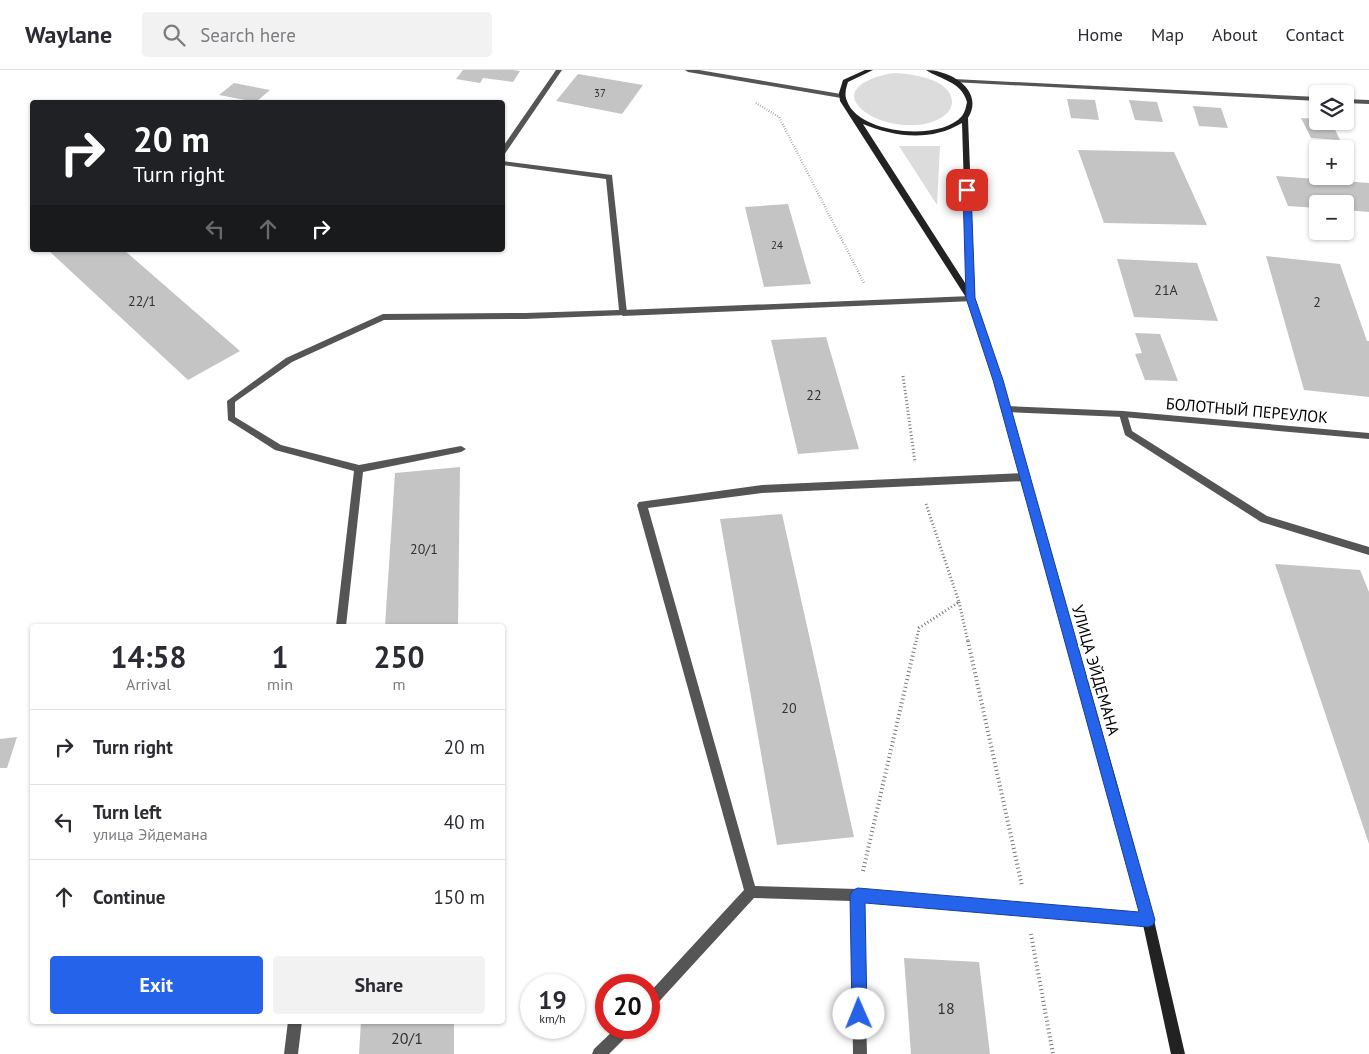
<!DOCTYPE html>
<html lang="en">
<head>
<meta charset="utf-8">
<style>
  body { margin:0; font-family:"PT Sans",sans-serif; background:#f2f2f3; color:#2b2b33; height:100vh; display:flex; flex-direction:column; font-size:19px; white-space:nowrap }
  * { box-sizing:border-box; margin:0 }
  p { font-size:16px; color:#7c7c81 }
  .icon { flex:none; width:28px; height:28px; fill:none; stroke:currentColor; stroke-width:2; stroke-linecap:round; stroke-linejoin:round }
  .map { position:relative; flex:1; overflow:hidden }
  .panel { position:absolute; left:30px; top:554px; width:475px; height:400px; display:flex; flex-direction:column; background:#fff; border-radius:5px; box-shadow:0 1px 4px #0004 }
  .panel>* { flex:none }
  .top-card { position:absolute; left:30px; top:30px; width:475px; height:152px; border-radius:5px; box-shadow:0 1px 4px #0004; background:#202124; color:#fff; overflow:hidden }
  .tools { position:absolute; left:1309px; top:15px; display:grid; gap:10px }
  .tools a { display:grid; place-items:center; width:45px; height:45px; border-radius:5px; background:#fff; box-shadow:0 1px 4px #0004; font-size:25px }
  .speed { position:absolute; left:520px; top:904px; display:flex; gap:10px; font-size:25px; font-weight:700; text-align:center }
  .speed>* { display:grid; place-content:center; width:65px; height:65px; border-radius:50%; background:#fff; box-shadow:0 1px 4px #0004; line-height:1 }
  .speed small { font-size:12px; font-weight:400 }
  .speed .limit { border:8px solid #d22; background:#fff; color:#111 }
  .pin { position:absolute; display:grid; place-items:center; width:42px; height:42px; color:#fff; margin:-21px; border-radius:10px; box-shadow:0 2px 8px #0006 }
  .me { position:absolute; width:55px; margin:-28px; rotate:359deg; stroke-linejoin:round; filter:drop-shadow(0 0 4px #0008) }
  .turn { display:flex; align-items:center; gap:18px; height:105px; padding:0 20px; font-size:22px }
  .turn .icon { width:65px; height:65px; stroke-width:2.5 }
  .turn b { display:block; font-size:35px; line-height:42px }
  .lanes { display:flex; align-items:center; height:48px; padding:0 20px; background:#0003; justify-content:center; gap:25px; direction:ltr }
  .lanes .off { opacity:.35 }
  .eta { display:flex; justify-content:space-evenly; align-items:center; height:85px; text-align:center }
  .eta b { font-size:30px; font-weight:800; line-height:35px }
  .action { display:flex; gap:10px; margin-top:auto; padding:10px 20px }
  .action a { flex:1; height:58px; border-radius:5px; background:#2563eb; color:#fff; font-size:20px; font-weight:800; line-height:58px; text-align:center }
  .action a+a { background:#f2f2f3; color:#2b2b33 }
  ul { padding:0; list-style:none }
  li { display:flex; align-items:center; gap:15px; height:75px; padding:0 20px; border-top:1px solid #e1e1e2 }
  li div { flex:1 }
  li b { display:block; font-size:19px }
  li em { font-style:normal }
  header { display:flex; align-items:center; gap:30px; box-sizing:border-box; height:70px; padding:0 25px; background:#fff; border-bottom:1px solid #e1e1e2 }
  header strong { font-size:24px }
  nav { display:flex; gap:28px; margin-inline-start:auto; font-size:18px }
  .search { width:350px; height:45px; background:#f2f2f3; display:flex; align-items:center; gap:12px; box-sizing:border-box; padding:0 18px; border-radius:5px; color:#7c7c81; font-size:19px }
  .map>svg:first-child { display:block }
</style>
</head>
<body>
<header>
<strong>Waylane</strong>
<div class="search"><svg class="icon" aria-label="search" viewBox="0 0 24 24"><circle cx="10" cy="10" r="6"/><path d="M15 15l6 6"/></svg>Search here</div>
<nav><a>Home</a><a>Map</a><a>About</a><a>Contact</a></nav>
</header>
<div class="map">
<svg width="1369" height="984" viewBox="0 0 1369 984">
  <rect width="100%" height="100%" fill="#fff"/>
  <path fill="#dcdcdc" d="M895,3C912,4 952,9 952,32C952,37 949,42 945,45C925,61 885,57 865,42C835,18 876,5 895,3Z
    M899,76H940L937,135Z"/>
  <path fill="#c4c4c4" d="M463,0H513L520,1L513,12L483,8L480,13L456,9Z
    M578,4L643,15L622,44L556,31Z
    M234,13L270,20L256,32L219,25Z
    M1067,29L1095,30L1099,50L1071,48Z
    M1129,30L1157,32L1163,52L1135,50Z
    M1193,36L1221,38L1228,58L1199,56Z
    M1301,48L1318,49V51H1331L1340,70L1311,68Z
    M1078,80L1174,82L1207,155L1104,153Z
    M1276,106L1369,113V142L1345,140V134H1318V138L1288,136Z
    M788,134L811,214L764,217L745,137Z
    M48,180H124L240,281L188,310Z
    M1266,186L1340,194L1367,271H1369V327L1304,320Z
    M1117,189L1197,193L1218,251L1134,247Z
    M1135,263L1160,264L1178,311L1145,310L1135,284L1142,283Z
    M826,267L859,379L798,384L771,270Z
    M460,397L458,556H385L395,403Z
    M782,444L854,767L777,775L720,449Z
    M1275,494L1360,500L1369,522V774Z
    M17,667L7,698H0V669Z
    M904,888L979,892L990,984H911Z
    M361,951H454V984H359Z"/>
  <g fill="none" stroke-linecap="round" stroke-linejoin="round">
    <path stroke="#777" stroke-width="2.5" stroke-dasharray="0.5 2" stroke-linecap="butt" d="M756,33L779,47L864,213"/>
    <path stroke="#777" stroke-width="3" stroke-dasharray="1 2.5" stroke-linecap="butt" d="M903,306L915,392
      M959,532L968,572
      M916,572L919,558L959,532L926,434"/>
    <path stroke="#777" stroke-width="4" stroke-dasharray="1 3" stroke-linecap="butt" d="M968,571L1022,816
      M863,801L916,571
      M1031,864L1053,984"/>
    <path fill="#555" fill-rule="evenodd" d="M556,0H562L504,85L502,86V78Z
      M502,91L612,105L627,243L626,245L525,249L384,250L292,292L235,332V347L281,375L359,395L461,376L466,379L461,382L363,402L346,556H336L354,401L275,380L228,350L227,331L286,288L383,244L525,243L619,240L606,109L502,95Z
      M1123,341L1127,344L1132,361L1267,446L1369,477V485L1261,452L1125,365L1119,344Z
      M1026,403L1031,407L1026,411L762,423L648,438L755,816L857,819L1148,844L1152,846L1154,850L1152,854L1148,856L863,832L867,984H853L851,831L754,828L654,937L649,939V923L744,820L637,435L639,432L762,415Z
      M288,951H302L298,984H284Z
      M616,958H632L630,963L609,984H592L594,979Z"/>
    <path fill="#555" fill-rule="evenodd" d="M685,0H699L841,24L844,26L841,28L688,2Z
      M954,9L1318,27V31L952,12L951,11Z
      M1345,29L1369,30V34L1345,33Z
      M971,226L975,229L974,231L623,246L619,243L623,240Z
      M1006,336L1123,341L1369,363V369L1123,347L1006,342L1002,339Z"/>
    <path fill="#222" fill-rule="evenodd" d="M865,0H873L848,12C846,18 844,25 847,31C858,64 940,72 962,46C965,42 966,37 967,32C961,11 941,10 926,0C950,0 985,20 968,48L975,228L1002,310L1118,717L1154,850L1185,984H1171L1142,850L1106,717L994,310L967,229L840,31L839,23L843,10ZM962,53L967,216L863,54C895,67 930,72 962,53Z"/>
  </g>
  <path fill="#2563eb" stroke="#184099" d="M967,118L971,120L975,228L1003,310L1155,850L1153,855L1148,857L865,833L867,944L865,950L859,952L854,950L852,944L850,825L853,820L858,818L1139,842L993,310L966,228L963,120Z"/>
  <g text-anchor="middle" stroke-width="5" stroke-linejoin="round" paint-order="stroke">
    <g font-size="11" fill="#313131">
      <text x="600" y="27">37</text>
      <text x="777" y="179">24</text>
    </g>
    <g font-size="14" fill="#313131">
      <text x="1166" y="225">21А</text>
      <text x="142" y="236">22/1</text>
      <text x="1317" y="237">2</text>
      <text x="814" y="330">22</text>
      <text x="424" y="484">20/1</text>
      <text x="789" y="643">20</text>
    </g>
    <g font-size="16" fill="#000" stroke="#fff">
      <text transform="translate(1247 340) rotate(5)" y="6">БОЛОТНЫЙ ПЕРЕУЛОК</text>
      <text transform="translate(1096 600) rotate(74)" y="6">УЛИЦА ЭЙДЕМАНА</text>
    </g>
    <g font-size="16" fill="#313131">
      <text x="946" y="944">18</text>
      <text x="407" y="974">20/1</text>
    </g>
  </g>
</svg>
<div class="tools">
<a><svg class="icon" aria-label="layers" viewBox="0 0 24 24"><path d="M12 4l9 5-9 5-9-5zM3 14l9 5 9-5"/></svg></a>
<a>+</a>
<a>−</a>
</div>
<div class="speed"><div>19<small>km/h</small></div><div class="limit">20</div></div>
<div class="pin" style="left:967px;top:120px;background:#d93025"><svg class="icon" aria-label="arrive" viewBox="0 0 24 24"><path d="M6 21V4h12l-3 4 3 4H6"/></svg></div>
<svg class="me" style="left:859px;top:944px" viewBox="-20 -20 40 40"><circle r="19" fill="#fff"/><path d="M0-13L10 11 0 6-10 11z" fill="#2563eb"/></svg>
<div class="top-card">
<div class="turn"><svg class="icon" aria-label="right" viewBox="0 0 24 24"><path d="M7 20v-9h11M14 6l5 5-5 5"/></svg><div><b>20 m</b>Turn right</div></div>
<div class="lanes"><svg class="icon off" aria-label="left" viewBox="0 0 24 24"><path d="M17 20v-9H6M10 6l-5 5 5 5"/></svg><svg class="icon off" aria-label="ahead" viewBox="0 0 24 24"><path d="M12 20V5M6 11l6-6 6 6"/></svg><svg class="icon" aria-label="right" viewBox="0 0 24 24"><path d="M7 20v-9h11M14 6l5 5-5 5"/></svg></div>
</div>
<section class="panel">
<div class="eta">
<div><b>14:58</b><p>Arrival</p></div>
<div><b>1</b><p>min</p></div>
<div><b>250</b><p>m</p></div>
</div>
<ul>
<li><svg class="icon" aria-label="right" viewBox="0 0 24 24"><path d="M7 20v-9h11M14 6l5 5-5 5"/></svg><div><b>Turn right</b></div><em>20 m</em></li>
<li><svg class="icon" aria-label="left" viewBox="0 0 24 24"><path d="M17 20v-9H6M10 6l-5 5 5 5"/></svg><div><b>Turn left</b><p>улица Эйдемана</p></div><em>40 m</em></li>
<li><svg class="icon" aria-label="ahead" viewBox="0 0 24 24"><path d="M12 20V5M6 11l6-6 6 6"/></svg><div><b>Continue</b></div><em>150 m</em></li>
</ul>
<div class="action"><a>Exit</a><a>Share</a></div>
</section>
</div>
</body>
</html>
